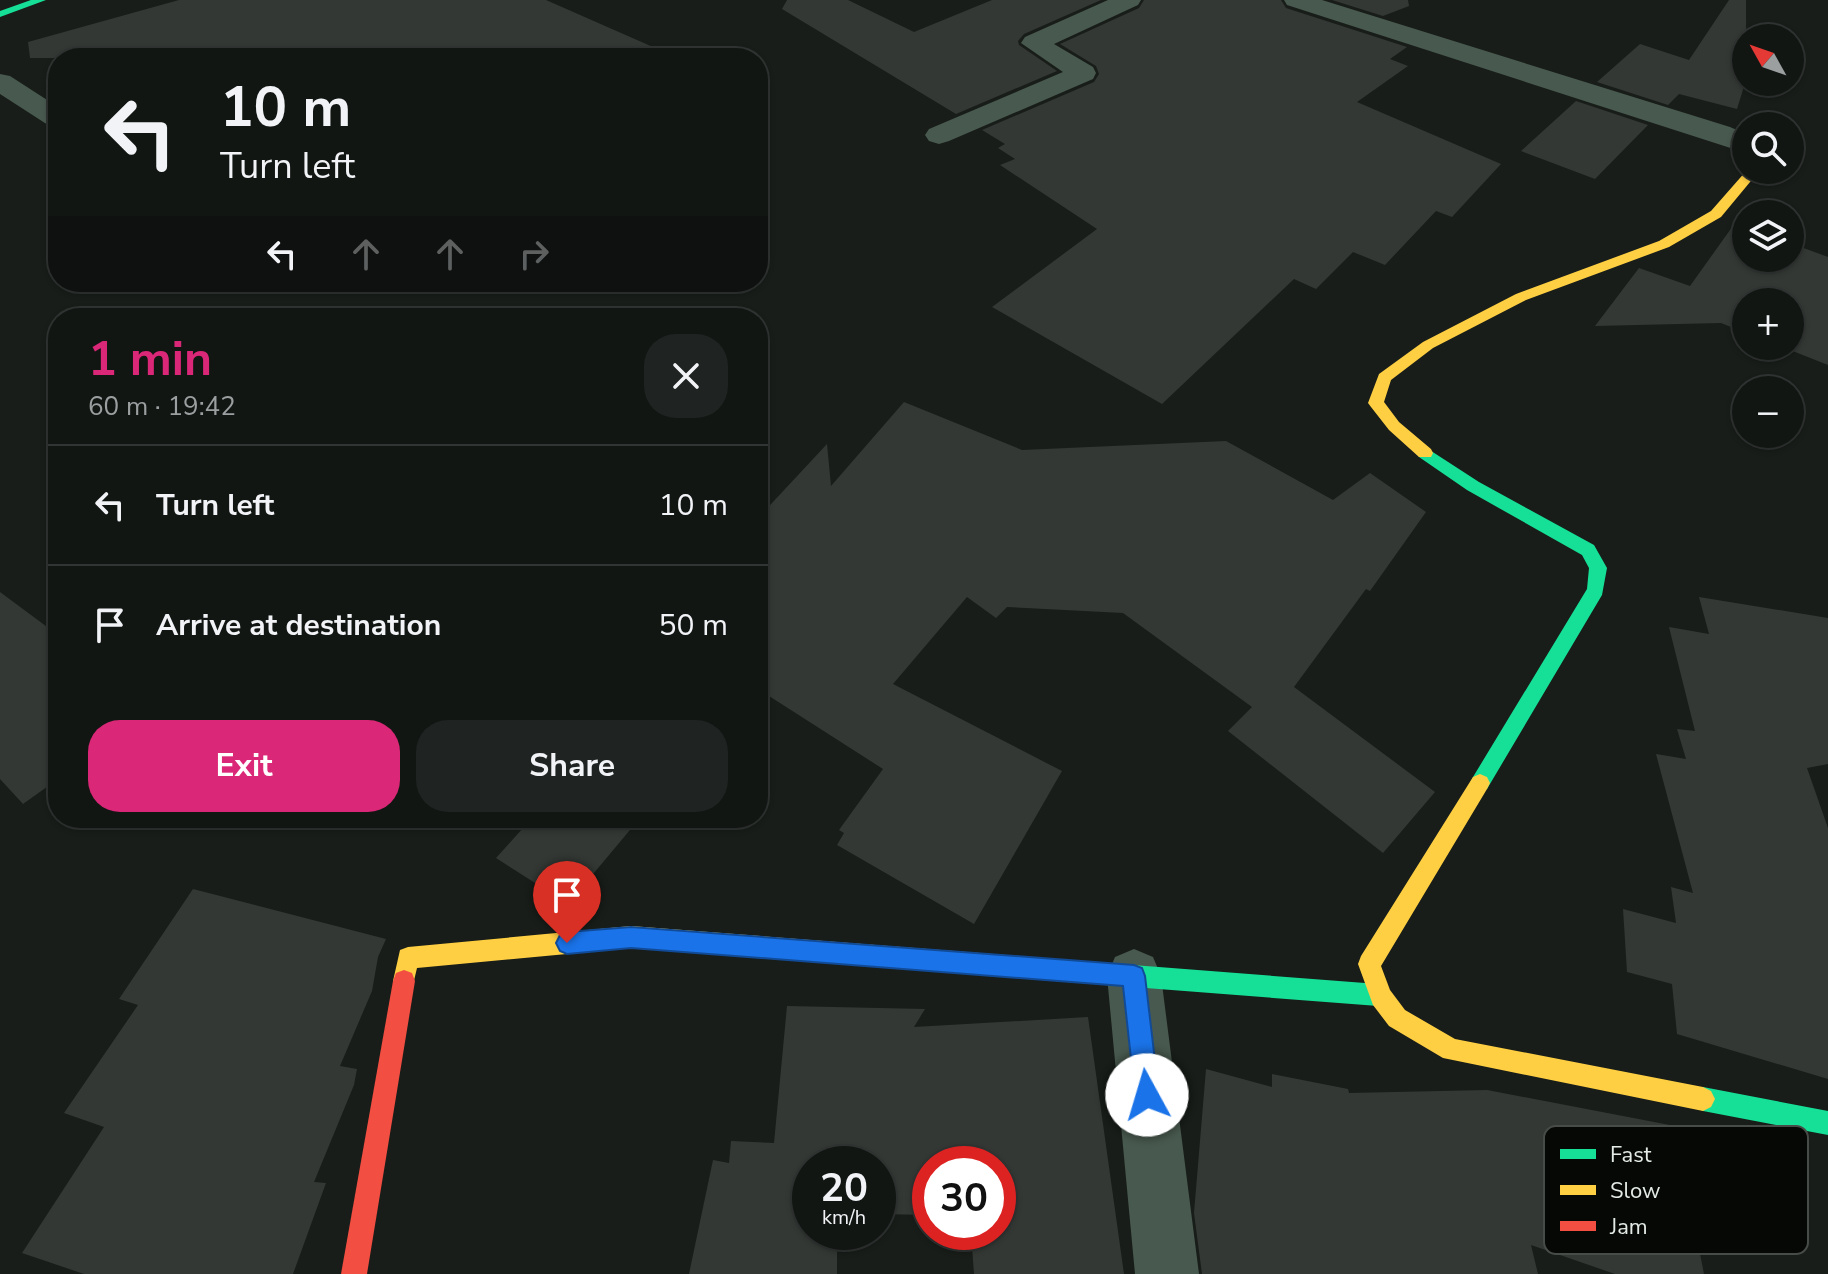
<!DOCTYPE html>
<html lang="en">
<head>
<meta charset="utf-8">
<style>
  body { margin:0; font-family:"Nunito Sans",sans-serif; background:#1f2321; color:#f1f3f6; height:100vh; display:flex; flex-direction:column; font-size:30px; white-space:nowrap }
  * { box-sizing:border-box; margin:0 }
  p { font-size:26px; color:#9c9fa0 }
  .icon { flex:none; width:44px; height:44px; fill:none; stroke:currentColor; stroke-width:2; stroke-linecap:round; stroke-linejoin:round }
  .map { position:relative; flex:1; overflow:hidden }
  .side { position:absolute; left:48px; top:308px; width:720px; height:520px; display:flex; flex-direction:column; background:#121613; border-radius:32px; box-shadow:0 2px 6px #0004,0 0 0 2px #313533 }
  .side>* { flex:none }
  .guide { position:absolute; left:48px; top:48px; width:720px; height:244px; border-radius:32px; box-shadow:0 2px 6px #0004,0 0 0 2px #313533; background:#121613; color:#f1f3f6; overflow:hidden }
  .needle { width:52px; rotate:310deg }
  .fabs { position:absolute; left:1732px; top:24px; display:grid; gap:16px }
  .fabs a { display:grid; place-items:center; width:72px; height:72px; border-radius:50%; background:#121613; box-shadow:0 2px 6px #0004,0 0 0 2px #313533; font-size:40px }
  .speed { position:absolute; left:792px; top:1146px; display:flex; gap:16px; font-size:40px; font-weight:700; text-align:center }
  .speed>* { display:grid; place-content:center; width:104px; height:104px; border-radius:50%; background:#121613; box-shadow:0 2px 6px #0004,0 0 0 2px #313533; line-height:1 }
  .speed small { font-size:20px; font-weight:400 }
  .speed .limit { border:12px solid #d22; background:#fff; color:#111 }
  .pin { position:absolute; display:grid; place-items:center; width:68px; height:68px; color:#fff; margin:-82px -34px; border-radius:50% 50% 50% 0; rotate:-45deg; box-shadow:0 0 8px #0007 }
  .pin .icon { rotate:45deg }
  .me { position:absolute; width:88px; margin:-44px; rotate:354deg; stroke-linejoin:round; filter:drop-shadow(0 0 6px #0008) }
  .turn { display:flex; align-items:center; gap:28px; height:168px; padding:0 40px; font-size:36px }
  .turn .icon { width:104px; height:104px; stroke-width:2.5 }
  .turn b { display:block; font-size:56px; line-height:68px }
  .lanes { display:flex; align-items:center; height:76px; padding:0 40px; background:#0003; justify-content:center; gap:40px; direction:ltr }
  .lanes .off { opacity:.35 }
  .round { display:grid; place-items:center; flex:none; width:84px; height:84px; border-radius:32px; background:#1f2321 }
  .summary { display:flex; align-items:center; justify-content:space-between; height:136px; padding:0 40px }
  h1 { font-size:48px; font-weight:700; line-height:60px; color:#db2777 }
  .cta { display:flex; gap:16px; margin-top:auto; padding:16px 40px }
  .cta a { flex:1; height:92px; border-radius:32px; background:#db2777; color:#fff; font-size:32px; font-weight:700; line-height:92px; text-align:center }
  .cta a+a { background:#1f2321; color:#f1f3f6 }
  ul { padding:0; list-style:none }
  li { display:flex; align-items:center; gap:24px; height:120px; padding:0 40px; border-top:2px solid #313533 }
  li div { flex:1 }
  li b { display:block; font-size:30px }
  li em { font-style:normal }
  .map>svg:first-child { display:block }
</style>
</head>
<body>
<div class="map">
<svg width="1828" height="1274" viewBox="0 0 1828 1274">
  <rect width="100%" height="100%" fill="#181d19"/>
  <path fill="#333834" d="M179,0H546L678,58H30L28,42Z
    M787,0H848L914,32L992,0H1101L1024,34L1018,41L1019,45L1057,71L956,114L782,9Z
    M1144,0H1281L1286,8L1407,47L1390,59L1408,66L1357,102L1501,164L1452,217L1436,211L1385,265L1353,252L1316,289L1294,279L1162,404L992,307L1097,229L1000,165L1015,159L998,148L1005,144L982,130L1094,82L1099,74L1096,66L1060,44L1139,8Z
    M1332,0H1408L1409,6L1383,16Z
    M1729,0H1746V80L1737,109L1679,94L1668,105L1597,82L1640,44L1689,60Z
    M1576,101L1648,125L1595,179L1521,151Z
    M1735,223L1746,227V258H1790V243L1828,257V365L1780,346H1790V302H1746V333L1721,323L1595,326L1639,268L1690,286Z
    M904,402L1022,450L1226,441L1333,500L1370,473L1426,512L1370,591L1366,589L1294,687L1435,792L1383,853L1228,731L1252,707L1123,613L1007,607L996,618L967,597L893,684L1062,771L974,924L837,845L844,833L839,830L883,769L758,689V518L827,444L831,486Z
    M0,592L58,635V779L23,804L0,779Z
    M1699,597L1828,618V764L1807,768L1828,828V1079L1677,1034L1672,984L1627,972L1623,909L1676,923L1671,887L1693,893L1656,754L1686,759L1677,729L1695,731L1669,627L1709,634Z
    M532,818H640L568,904L496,858Z
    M193,889L386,939L378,957L372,991L340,1066L357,1069L354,1085L314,1182L326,1183L293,1274H84L22,1253L104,1127L64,1113L138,1005L119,999Z
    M787,1006L925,1009L914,1027L1088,1017L1124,1274H974L971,1232H998V1164H930V1215L878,1214V1164H810V1232H837V1274H689L713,1160L729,1163L731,1141L774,1143Z
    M1206,1069L1272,1087V1074L1348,1089L1349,1093L1487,1090L1675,1126L1704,1274H1615L1531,1245L1538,1274H1202L1194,1213Z"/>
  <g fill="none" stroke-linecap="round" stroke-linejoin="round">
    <path fill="#48594f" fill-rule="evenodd" d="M1108,0H1141L1138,5L1054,44L1093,67L1096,73L1093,79L949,141L939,144L929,141L925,135L929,129L1063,72L1021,43L1025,37Z
      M1284,0H1322L1730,127L1746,134V153L1287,5Z
      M0,74L10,76L58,107V128L48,125L0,94Z
      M1134,949L1153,957L1161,976L1199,1274H1135L1107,976L1115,957Z"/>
    <path fill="#16e098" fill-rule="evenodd" d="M31,0H46L0,17V11Z
      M1425,447L1479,482L1594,545L1607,568L1602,595L1487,789L1480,792L1473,789L1470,783L1473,777L1587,589L1589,568L1582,555L1467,490L1419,457L1417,453L1419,449Z
      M1081,961L1378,984L1386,987L1389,995L1386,1003L1378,1006L1081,983L1073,980L1070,972L1073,964Z
      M1703,1087L1828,1111V1135L1703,1111L1695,1107L1691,1099L1695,1091Z"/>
    <path fill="#ffcf43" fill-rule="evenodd" d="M1747,170H1760L1721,217L1669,247L1526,300L1433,348L1391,380L1384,402L1399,422L1431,449L1433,453L1431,457H1419L1389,430L1371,407L1368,403L1379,374L1423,342L1516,294L1659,241L1711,211Z
      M1480,774L1487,777L1490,783L1487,789L1381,966L1390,990L1405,1010L1455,1039L1703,1087L1711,1091L1715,1099L1711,1107L1703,1111L1443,1058L1389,1026L1373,1005L1358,964L1361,956L1473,777Z
      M631,926L1081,961L1089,964L1092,972L1089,980L1081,983L631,948L417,968L412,989L404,992L396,989L393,981L400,950L408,947Z"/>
    <path fill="#f24e42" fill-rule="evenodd" d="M404,970L412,973L415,981L367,1274H341L393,981L396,973Z"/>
  </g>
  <path fill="#1a73e8" stroke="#114b97" stroke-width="2" d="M631,927L1134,965L1142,968L1145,976L1159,1095L1155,1104L1147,1107L1138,1104L1135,1095L1123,986L631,948L567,954L560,951L556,943L560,935L567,932Z"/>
  <rect x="1544" y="1126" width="264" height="128" rx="12" fill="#050805" stroke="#484c48" stroke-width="2"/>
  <rect x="1560" y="1149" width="36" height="10" fill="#16e098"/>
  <rect x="1560" y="1185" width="36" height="10" fill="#ffcf43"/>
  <rect x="1560" y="1221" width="36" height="10" fill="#f24e42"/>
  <g font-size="22" fill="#e4ebe6">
    <text x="1610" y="1162">Fast</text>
    <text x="1610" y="1198">Slow</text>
    <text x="1610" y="1234">Jam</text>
  </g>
</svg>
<div class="fabs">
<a><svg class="needle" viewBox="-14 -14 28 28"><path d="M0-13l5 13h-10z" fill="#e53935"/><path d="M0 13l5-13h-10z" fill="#9c9fa0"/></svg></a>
<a><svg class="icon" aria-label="search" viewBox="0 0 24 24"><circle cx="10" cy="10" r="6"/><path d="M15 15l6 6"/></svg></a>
<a><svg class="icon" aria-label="layers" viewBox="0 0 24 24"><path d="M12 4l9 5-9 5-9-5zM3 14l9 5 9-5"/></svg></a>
<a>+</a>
<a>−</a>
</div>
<div class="speed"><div>20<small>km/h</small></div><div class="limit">30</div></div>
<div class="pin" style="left:567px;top:943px;background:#d93025"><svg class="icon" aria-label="arrive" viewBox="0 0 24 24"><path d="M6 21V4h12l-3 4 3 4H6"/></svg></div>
<svg class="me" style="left:1147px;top:1095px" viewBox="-20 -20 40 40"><circle r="19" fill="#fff"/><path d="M0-13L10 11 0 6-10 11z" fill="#1a73e8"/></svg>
<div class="guide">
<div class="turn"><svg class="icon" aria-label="left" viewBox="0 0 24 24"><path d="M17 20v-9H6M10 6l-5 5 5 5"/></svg><div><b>10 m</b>Turn left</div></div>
<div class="lanes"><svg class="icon" aria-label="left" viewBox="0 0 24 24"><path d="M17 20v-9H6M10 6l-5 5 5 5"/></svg><svg class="icon off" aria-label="ahead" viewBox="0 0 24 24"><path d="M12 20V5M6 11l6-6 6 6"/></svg><svg class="icon off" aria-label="ahead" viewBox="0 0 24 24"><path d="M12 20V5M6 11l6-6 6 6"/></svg><svg class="icon off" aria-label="right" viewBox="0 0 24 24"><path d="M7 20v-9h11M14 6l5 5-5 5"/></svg></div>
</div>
<section class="side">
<div class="summary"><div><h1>1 min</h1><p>60 m · 19:42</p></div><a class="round"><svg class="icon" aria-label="close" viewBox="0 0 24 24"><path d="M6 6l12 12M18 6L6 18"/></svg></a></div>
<ul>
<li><svg class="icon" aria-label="left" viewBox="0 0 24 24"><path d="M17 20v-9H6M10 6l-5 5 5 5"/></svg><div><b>Turn left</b></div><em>10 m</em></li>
<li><svg class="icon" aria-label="arrive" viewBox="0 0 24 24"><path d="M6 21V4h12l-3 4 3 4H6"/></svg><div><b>Arrive at destination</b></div><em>50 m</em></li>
</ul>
<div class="cta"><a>Exit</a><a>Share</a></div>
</section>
</div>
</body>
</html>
